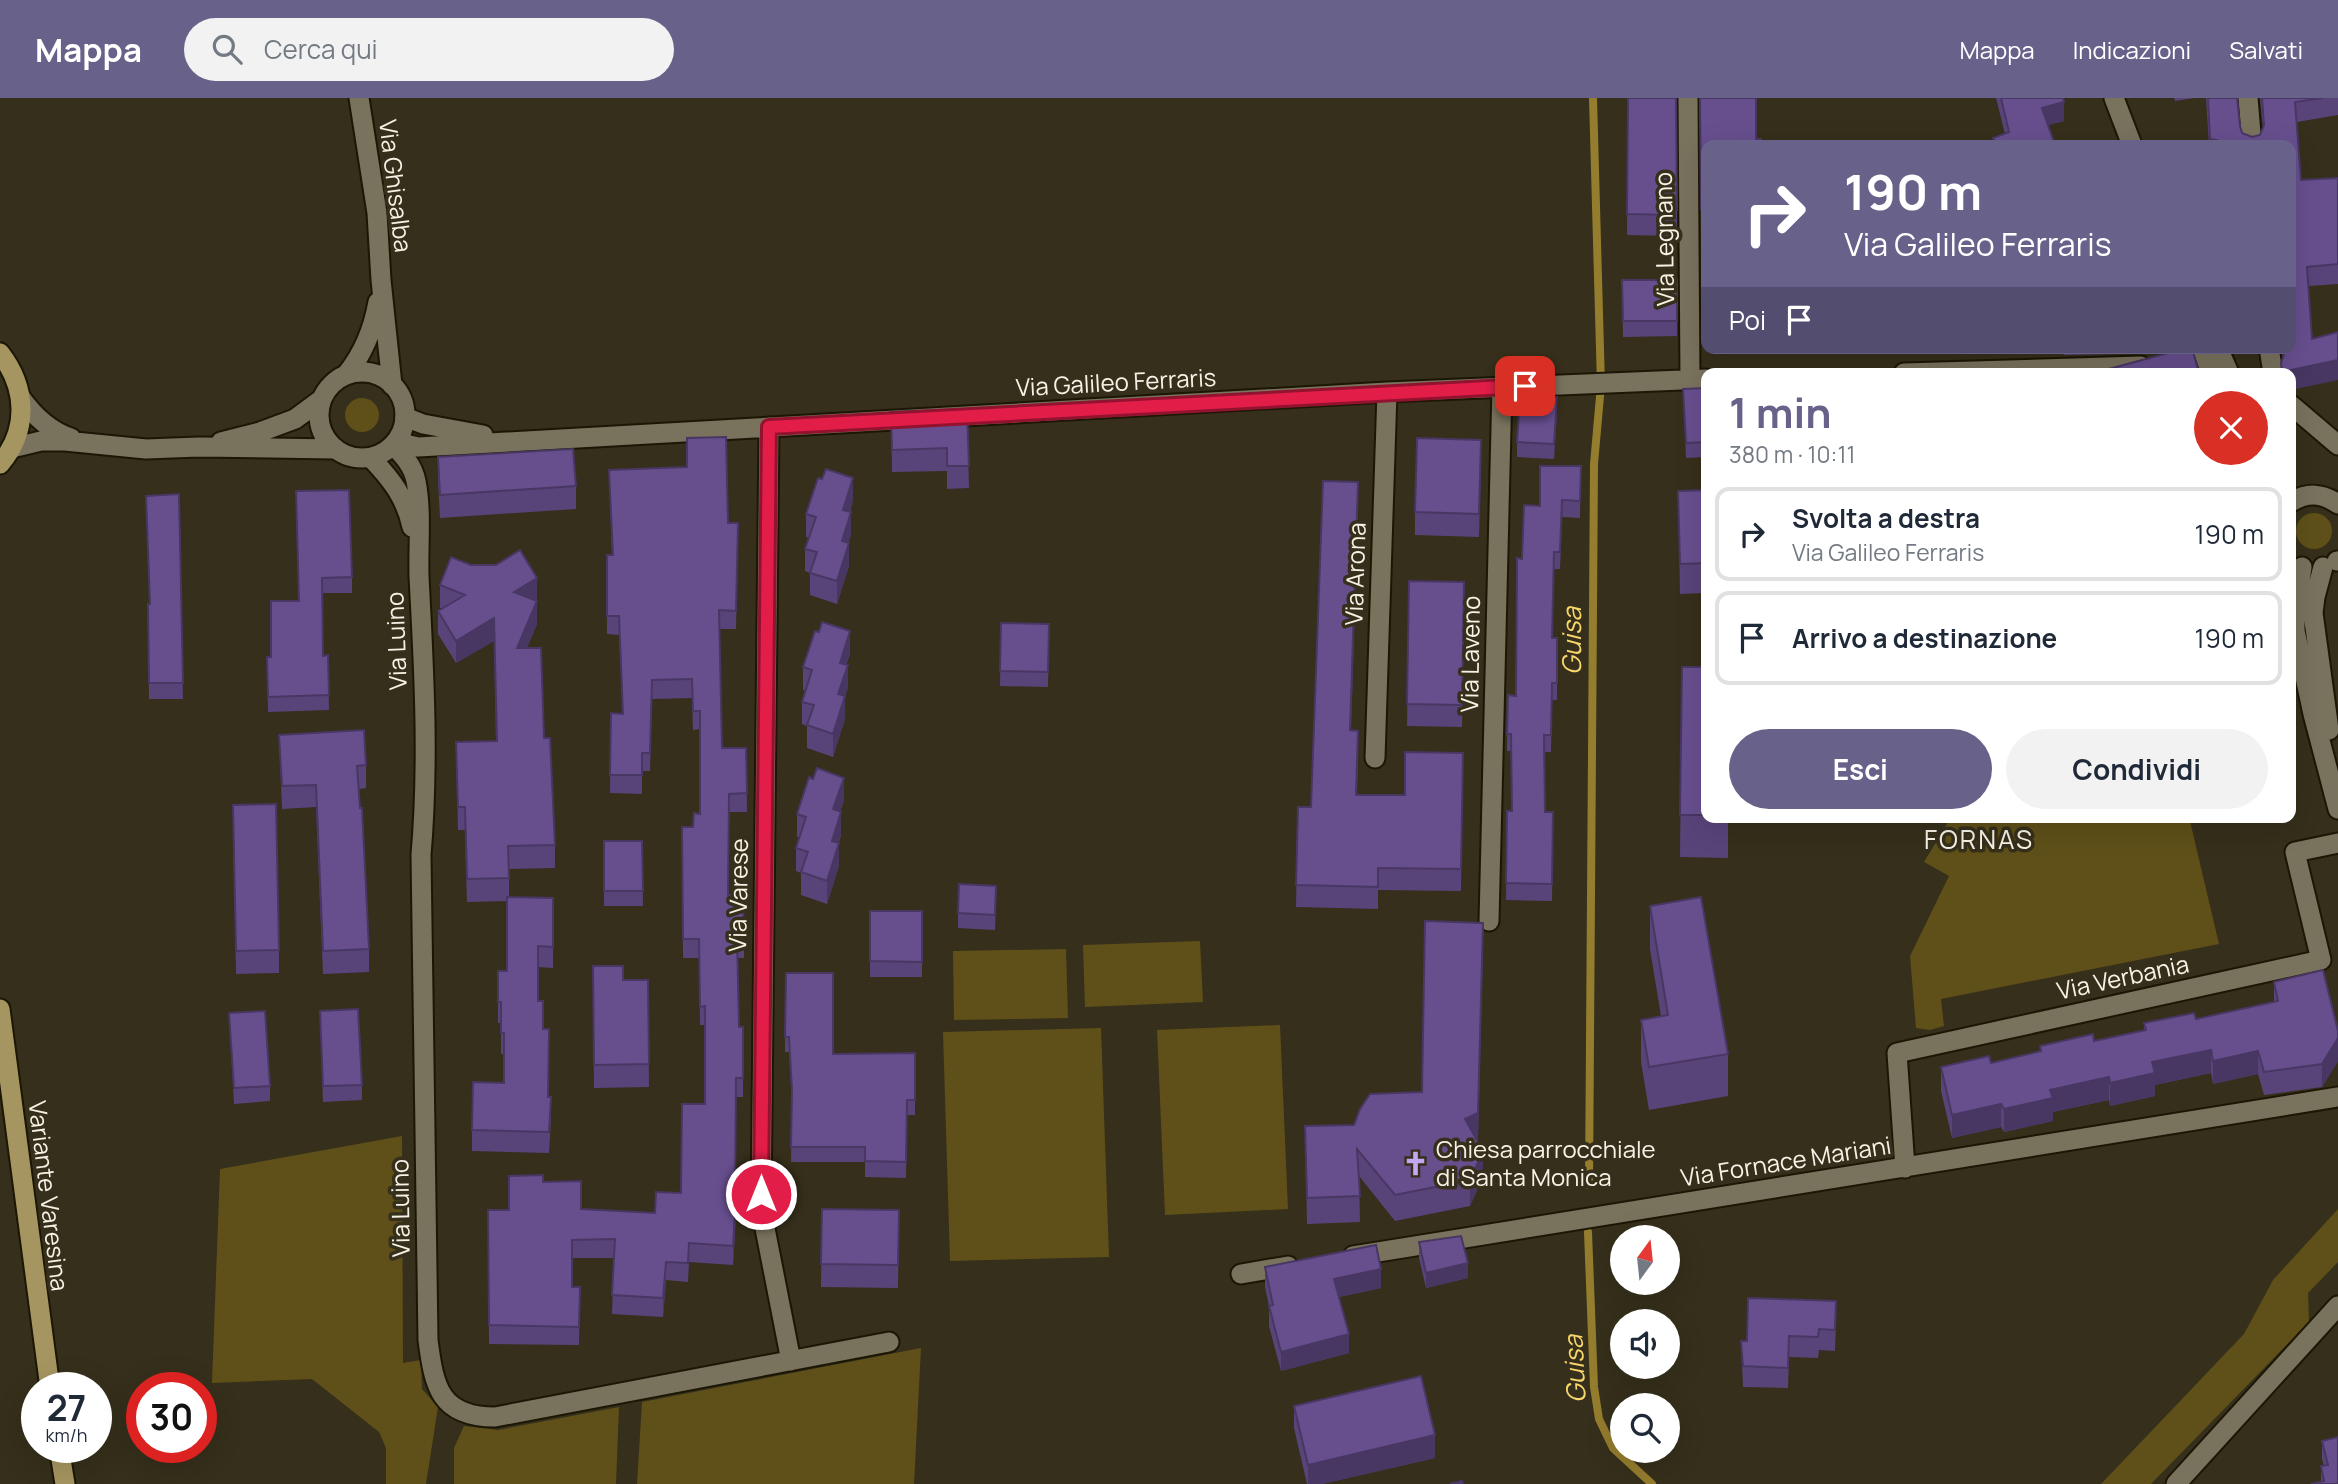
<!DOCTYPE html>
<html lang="it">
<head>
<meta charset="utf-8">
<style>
  body { margin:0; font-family:Manrope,sans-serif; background:#f2f2f3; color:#1f2937; height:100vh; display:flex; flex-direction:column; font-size:26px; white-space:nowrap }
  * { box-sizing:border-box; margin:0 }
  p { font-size:23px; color:#747a83 }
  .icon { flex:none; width:38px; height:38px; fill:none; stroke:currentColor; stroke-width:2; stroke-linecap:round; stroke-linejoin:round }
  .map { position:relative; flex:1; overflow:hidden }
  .side { position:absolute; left:1701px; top:270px; width:595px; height:455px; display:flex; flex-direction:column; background:#fff; border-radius:14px; box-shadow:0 7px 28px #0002 }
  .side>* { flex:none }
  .banner { position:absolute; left:1701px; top:42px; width:595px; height:214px; border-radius:14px; box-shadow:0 7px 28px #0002; background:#68628b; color:#fff; overflow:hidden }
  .needle { width:46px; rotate:15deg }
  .fabs { position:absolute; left:1610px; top:1127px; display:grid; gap:14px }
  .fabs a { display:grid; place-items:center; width:70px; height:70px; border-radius:50%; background:#fff; box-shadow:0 7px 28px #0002; font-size:35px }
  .speed { position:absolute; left:21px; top:1274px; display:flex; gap:14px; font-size:35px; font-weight:700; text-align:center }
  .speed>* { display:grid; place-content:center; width:91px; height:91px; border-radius:50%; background:#fff; box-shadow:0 7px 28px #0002; line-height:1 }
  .speed small { font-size:18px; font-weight:400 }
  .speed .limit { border:10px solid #d22; background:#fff; color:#111 }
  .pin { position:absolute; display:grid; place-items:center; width:60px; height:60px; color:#fff; margin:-30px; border-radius:14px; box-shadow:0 4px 10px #0006 }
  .me { position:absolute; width:77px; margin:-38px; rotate:0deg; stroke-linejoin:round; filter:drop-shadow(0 0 5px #0008) }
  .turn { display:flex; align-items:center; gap:24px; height:147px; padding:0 28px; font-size:32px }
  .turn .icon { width:91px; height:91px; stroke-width:2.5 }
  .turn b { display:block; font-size:49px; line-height:60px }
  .then { display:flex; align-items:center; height:66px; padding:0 28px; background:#0003; gap:14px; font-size:26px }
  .round { display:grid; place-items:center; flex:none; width:74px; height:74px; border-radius:37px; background:#f2f2f3 }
  .head { display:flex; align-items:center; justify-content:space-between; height:119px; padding:0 28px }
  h1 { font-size:42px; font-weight:700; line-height:52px; color:#68628b }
  .button { display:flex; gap:14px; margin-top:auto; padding:14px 28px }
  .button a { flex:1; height:80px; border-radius:42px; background:#68628b; color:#fff; font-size:28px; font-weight:700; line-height:80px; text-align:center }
  .button a+a { background:#f2f2f3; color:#1f2937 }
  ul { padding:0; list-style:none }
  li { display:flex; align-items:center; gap:21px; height:94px; margin:0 14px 10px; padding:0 14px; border:4px solid #e0e1e3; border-radius:14px }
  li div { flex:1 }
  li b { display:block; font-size:26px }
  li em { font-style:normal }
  header { display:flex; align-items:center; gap:42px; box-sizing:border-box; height:98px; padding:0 35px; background:#68628b; color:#fff }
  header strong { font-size:33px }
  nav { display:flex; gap:38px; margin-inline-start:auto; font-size:24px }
  .search { width:490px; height:63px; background:#f2f2f3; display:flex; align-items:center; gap:18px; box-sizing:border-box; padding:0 24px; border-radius:38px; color:#747a83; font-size:26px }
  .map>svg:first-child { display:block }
</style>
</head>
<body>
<header>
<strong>Mappa</strong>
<div class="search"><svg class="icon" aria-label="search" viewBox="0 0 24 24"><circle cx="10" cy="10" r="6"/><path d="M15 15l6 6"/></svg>Cerca qui</div>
<nav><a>Mappa</a><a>Indicazioni</a><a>Salvati</a></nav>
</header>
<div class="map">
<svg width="2338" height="1386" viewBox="0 0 2338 1386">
  <rect width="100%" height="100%" fill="#352f1b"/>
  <path fill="#5f5019" d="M345 317a17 17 0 1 1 34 0a17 17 0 1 1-34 0Z
    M2296 433a18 18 0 1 1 36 0a18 18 0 1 1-36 0Z
    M1951,719H2189L2219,846L1941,901L1944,928L1930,932L1916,930L1910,858L1949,778L1924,764Z
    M1200,843L1203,904L1085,909L1083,847Z
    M1066,851L1068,920L954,922L953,853Z
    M1280,927L1288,1111L1165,1117L1157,932Z
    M1101,930L1109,1159L950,1163L943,934Z
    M402,1038L403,1265L421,1262L422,1291L438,1309L426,1386H386V1350L379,1334L312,1281L212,1285L220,1071Z
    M2338,1111V1164L2308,1195L2309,1224L2151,1386H2101L2244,1236L2273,1182Z
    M921,1250L914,1386H637L642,1304Z
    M619,1309L616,1386H454V1350L464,1328L498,1332Z"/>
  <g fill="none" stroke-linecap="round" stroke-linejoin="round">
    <path stroke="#957d2e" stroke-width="8" d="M1589,1087L1594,366L1601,287L1593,0
      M1588,1134L1594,1289L1599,1321L1613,1350L1652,1386"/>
    <defs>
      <path id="minor" d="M1688,0L1690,281
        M2248,0L2252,47
        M2269,250L2273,275
        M1904,275L2141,268
        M2291,307L2338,347
        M405,319L423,326L483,337
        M769,329L761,1110L791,1263
        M397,344L418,349L455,347L1387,294L1706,281
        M393,347C404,358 413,368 416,383C422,414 418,447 419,479C424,571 429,665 421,757L428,1242C434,1289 440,1319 495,1319L889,1244
        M371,360C391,381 406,400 412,429
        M2337,463H2338
        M1375,660L1387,294
        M1489,823L1502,289
        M1905,1070L1897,955L2321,862L2295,754L2338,745
        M1353,1158L2338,999
        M1241,1176L1288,1168
        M2176,1386L2338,1208"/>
      <path id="tertiary" d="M359,0L377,115L381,182L392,287
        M2114,0L2132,47
        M2202,250L2211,275
        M2218,250L2229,275
        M319 317a43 43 0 1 1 86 0a43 43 0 1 1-86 0Z
        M346,277C364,255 373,232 378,204
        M21,300C34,318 49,333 71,340
        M221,344L260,334L295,321L322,301
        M12,350L41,343H65L146,351L199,349L335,351
        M2291,404C2308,394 2322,395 2338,406
        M2302,469L2295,516V533L2313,616L2338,711
        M2323,469L2315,499L2313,515L2329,632"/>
      <path id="primary" d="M0,255C27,290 29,332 0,366
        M0,911L50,1290
        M59,1349L65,1386"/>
    </defs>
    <use href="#minor" stroke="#1c1705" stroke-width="23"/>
    <use href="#tertiary" stroke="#1c1705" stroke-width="23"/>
    <use href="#primary" stroke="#1c1705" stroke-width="23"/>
    <use href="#minor" stroke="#79725d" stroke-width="19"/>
    <use href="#tertiary" stroke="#79725d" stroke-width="19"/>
    <use href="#primary" stroke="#a59561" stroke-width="19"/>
  </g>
  <path fill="#59447a" d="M1628,0H1676L1677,133H1674V138L1627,137Z
    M1700,0L1706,47V133H1701Z
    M1996,0H2063L2064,23L2048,27L2055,47H1993V40L2005,36Z
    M2174,0H2195L2175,3Z
    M2206,0H2237L2240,28L2242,35L2252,39L2260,37L2263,30L2260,0H2338V17L2297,24L2301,82L2338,80V186L2309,188L2291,275H2281V265L2283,259L2281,250H2291V47H2209Z
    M1706,172V242H1705V238H1702V179H1705Z
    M1622,182H1677V238L1623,239Z
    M2060,250H2174V253L2167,255L2064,257Z
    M1706,290V359L1686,360L1683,291Z
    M967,311L969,390L947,391V373L892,374L891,314Z
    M1557,314L1554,361L1517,359V344Z
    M438,359L576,388V411L440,420L438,382Z
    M1481,364L1479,439L1415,437V414Z
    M1581,368L1580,420L1562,419L1560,471H1554L1552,540H1557V602H1552L1551,654H1544L1545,714H1553L1552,803L1506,802L1507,713H1512L1511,653H1507L1508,597L1516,598L1522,461L1540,408Z
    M609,372L728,425L738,444L736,531H719L722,650H746L747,714H729V797L744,841V860H738L739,929H743V999H736L735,1098L736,1117L733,1167L689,1164L688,1184L666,1182L663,1219L612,1216L614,1160H572V1189H580L579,1247L489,1246L488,1112H509L543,1084L581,1111L655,1115L681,1095L705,1006V927H700L699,860H683L682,729H693L700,716V631L693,632L692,600L652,601L650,673H642V696L610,695L611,615L623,616L619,537L607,536V457H612Z
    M1706,392V495L1680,496L1678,393Z
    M179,396L183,601H149L148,506H150L146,398Z
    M853,402L850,414L851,437L848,445L849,468L837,506L810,497V475L805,473V451L809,440L806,439V416Z
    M1358,406L1351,632L1358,655L1357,697H1405L1463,655L1461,793L1378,792V811L1296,809L1298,709H1311Z
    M296,408L352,479V495H323V558L328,557L329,612L268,614L267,559H271L299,503Z
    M1409,483L1464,507L1462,629L1407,628Z
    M440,487L537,503V526L527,550L544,640L555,747V770L509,771V799L553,800V870L538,869V903L543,931L548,999L551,1020L549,1055L472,1053V1032L504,985V956H501V925H498V873H507V803L467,804L465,732H458L456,644L496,643L494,543L456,565L438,536V513L442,510H440Z
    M1001,525L1049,526L1048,589L1000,588Z
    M850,556L846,567L848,590L845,598V621L833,659L807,650V628L802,626V604L806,593L803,592V569Z
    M1682,569H1706V719H1728V760L1680,759Z
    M279,637L366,667V690L359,691L369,851V874L323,876L316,709L282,711Z
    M844,702L840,714L841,737L839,745V768L827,806L801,797V775L796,773V750L800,739H797V716Z
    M233,730L279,852V875L236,876Z
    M604,743H642L643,808H604Z
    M996,803L995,832L958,830V815Z
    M1650,808L1728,956V998L1649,1012L1641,964V922L1661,918L1650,851Z
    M870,813H922V879H870Z
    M1483,851L1478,1041L1477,1042L1483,1079L1470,1108L1395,1123L1359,1078L1360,1124L1307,1126L1305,1028L1354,1027L1422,994Z
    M593,868L623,882H648L649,989L594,990Z
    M786,875L833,956L915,955V1017H907L906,1080L865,1079V1064H791L792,1004L789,954H785Z
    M2274,884L2338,933V963L2322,989L2264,997L2258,976L2213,986L2211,975L2155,987V998L2110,1008L2109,1002L2053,1014V1023L2004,1034L2001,1029L1952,1040L1941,993V969L1991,965L2040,954V948L2094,943L2144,932V925L2196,921L2274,904Z
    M320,913L362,987V1002L323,1004Z
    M229,915L270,988V1003L234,1006Z
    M822,1111L899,1112L898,1190L821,1189Z
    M1419,1144L1468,1180L1426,1190L1419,1160Z
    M1265,1169L1381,1190L1339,1199L1349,1255L1281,1273L1269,1228V1208L1265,1189Z
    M1836,1224L1835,1253L1819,1252L1818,1260L1789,1259L1788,1290L1743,1289L1741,1243H1747Z
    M1294,1308L1435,1360L1322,1386H1307L1294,1330Z
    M2322,1343L2338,1386L2321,1384V1368H2324L2322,1361Z"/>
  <path fill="#483763" d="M2064,4V23L2042,29V10Z
    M2338,262V282L2291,292V275H2282Z
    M1557,299V314L1554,361V346Z
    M1481,342V364L1479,439V416Z
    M853,380V402L843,434V412Z
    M1358,384V406L1350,654V632Z
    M851,414V437L842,466V443Z
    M849,445V468L837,506V483Z
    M537,480V503L514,517V494Z
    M537,503V526L517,573V550Z
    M494,520V543L456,565V543Z
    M850,533V556L840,587V565Z
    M848,567V590L838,619V596Z
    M845,598V621L833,659V636Z
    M844,680V702L833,734V711Z
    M841,714V737L832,765V743Z
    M839,745V768L827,806V783Z
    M1483,825L1478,1041L1465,1047V1021Z
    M2338,940V963L2322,989V966Z
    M2211,952V975L2155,987V998L2110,1008V985L2152,964Z
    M2258,953V976L2213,986V963Z
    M2109,979V1002L2053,1014V1023L2004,1034V1011L2050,992Z
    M2001,1006V1029L1952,1040V1017Z
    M1483,1053V1079L1470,1108V1082Z
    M736,1098V1117L733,1167V1148Z
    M666,1164V1182L663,1219V1200Z
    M1468,1165V1180L1426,1190V1175Z
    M1381,1171V1190L1334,1200V1181Z
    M1349,1236V1255L1281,1273V1254Z
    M1435,1337V1360L1322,1386H1308V1367Z"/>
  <path fill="#674f8e" stroke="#483763" stroke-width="2" d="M1628,0H1676L1677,112H1674V117L1627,116Z
    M1700,0H1756V41H1761V47H1706V111H1701Z
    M2001,0H2063L2064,4L2042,10L2055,47H1996L1993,40L2009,34Z
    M2208,0H2237L2240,28L2242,35L2252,39L2260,37L2264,27L2262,0H2323L2295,4L2301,82L2338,80V166L2307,169L2312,241L2338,234V262L2282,274L2281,265L2285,253V250H2291V47H2217V42L2210,41Z
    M1705,172H1706V223H1705V220H1702V179H1705Z
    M1622,182H1677V223H1623Z
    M2192,250L2199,275H2094L2183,251Z
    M1706,290V344L1686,345L1683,291Z
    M1520,297L1557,299L1554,346L1517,344Z
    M967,311L969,368H947V350L892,352L891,314Z
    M726,339L728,425H738L736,513L719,512L722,650H746L747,695L729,696L728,797L743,796L744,841H737L739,929H743V980H736L735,1098H736L733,1148L689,1145L688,1165L666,1164L663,1200L612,1197L615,1141L572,1142V1189H580L579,1229L489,1227L488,1112H509V1078L543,1077V1084L581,1083V1111L655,1115L656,1094L681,1095L682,1006H705V908L700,909L699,841H683L682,729H693L694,715L700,716V613H693L692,581L652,582L650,655H642V677H610L611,615L623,616L619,518H607V457H613L609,372L687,369V340Z
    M1417,340L1481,342L1479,416L1415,414Z
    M573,351L576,388L440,397L438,359Z
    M1540,368H1581L1580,403L1562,402L1560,454H1554L1552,540H1557V585H1552L1551,637H1544L1545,714H1553L1552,786L1506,785L1507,713H1512L1511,636H1507L1508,597L1516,598L1517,460L1522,461L1524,407L1540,408Z
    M826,371L853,380L843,412L851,414L842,443L849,445L837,483L810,475L817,454L805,451L816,419L806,416L818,380L822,381Z
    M1323,383L1358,384L1350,632L1358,633L1356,697H1405V654L1463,655L1461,771L1378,770V789L1296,787L1298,709H1311Z
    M349,392L352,479L322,480L323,558L328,557L329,597L268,599L267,559H271V503H299L296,393Z
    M1706,392V465L1680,466L1678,393Z
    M179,396L183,585H149L148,506H150L146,398Z
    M520,452L537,480L514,494L537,503L517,550H541L544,640H550L555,747L508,748L509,780L467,781L465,709H458L456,644L497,643L494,520L456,543L438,513L465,497L440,487L451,459L471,467H496Z
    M1409,483L1464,484L1462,607L1407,606Z
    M822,524L850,533L840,565L848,567L838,596L845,598L833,636L807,627L814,607L802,604L812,572L803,569L815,533L819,534Z
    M1001,525L1049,526L1048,574L1000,573Z
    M1682,569H1706V717H1680Z
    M364,632L366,667L357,668L360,710H362L369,851L323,853L316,687L282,688L279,637Z
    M817,670L844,680L833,711L841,714L832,743L839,745L827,783L801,774L808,754L796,750L806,719L797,716L809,679L813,681Z
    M276,706L279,852L236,853L233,707Z
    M604,743H642L643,793H604Z
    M959,786L996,788L995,817L958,815Z
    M507,799L553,800V849L538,848V903H543V931H549L548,999H551L549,1034L472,1032L473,984L504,985V935H501V904H498V873H507Z
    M1701,799L1728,956L1649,969L1641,922L1668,917L1650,808Z
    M870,813H922V864L870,863Z
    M1425,823L1483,825L1478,1015L1465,1021L1483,1053L1470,1082L1395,1097L1357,1051L1360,1098L1307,1100L1305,1028L1354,1027L1360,1011L1370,996L1422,994Z
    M593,868H623V882H648L649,966L594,967Z
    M2323,872L2338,933V940L2322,966L2264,974L2258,953L2213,963L2211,952L2152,964L2155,975L2110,985L2109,979L2050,992L2053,1000L2004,1011L2001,1006L1952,1017L1941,969L1989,958L1991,965L2041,953L2040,948L2093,936L2094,943L2146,932L2144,925L2194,915L2196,921L2278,903L2274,884Z
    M786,875H833V956L915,955V1002H907L906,1064L865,1063V1049H791L792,992L789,939H785Z
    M358,911L362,987L323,988L320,913Z
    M265,913L270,988L234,990L229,915Z
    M822,1111L899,1112L898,1167L821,1166Z
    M1461,1138L1468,1165L1426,1175L1419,1144Z
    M1376,1147L1381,1171L1334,1181L1349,1236L1281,1254L1269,1208L1273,1207L1265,1169Z
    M1748,1200L1836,1203L1835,1232L1819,1231L1818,1239L1789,1238L1788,1270L1743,1268L1741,1243H1747Z
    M1421,1278L1435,1337L1308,1367L1294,1308Z
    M2338,1339V1386H2311L2324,1383L2321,1368L2328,1367L2322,1343Z
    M1462,1383L1463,1386H1450Z"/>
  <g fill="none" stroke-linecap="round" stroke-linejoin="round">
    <defs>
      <path id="route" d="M761,1096L769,329L1525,288"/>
    </defs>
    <use href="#route" stroke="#92132f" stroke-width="18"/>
    <use href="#route" stroke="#e11d48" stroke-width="12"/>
  </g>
  <defs>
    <symbol id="church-bare" viewBox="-9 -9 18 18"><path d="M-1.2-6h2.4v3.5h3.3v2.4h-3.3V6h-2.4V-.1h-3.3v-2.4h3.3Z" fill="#c2a8f2" stroke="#352f1b" stroke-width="2.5" paint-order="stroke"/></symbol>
  </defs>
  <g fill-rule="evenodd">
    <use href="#church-bare" x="1398" y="1048" width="35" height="35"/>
  </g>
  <g text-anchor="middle" stroke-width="7" stroke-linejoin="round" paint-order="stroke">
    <g font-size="24" fill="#f6f2e6" stroke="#352f1b">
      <text transform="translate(395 88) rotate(83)" y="8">Via Ghisalba</text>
      <text transform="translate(1665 141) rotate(-91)" y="8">Via Legnano</text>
      <text transform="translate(1116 285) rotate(-3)" y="8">Via Galileo Ferraris</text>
      <text transform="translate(1356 476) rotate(-88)" y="8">Via Arona</text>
      <text transform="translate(397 543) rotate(-92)" y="8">Via Luino</text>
      <text transform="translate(1471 556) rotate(-89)" y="8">Via Laveno</text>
      <text transform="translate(739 797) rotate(-89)" y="8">Via Varese</text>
      <text transform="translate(2123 880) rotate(-12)" y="8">Via Verbania</text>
      <text transform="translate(1786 1064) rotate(-9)" y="8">Via Fornace Mariani</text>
      <text transform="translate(48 1098) rotate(83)" y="8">Variante Varesina</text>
      <text transform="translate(401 1110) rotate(-91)" y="8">Via Luino</text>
    </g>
    <g font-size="24" fill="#f6f2e6" stroke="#352f1b" text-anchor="start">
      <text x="1436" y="1060">Chiesa parrocchiale<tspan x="1436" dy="28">di Santa Monica</tspan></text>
    </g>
    <g font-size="26" font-style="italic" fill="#f7d66b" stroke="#352f1b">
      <text transform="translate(1572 543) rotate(-90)" y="9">Guisa</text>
      <text transform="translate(1575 1271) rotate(-93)" y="9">Guisa</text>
    </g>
    <g font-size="26" letter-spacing="2" fill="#f6f2e6" stroke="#352f1b">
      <text x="1979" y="751">FORNAS</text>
    </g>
  </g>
</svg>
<div class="fabs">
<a><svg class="needle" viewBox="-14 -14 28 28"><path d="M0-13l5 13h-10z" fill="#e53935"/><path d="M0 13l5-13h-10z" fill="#747a83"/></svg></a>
<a><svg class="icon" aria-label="sound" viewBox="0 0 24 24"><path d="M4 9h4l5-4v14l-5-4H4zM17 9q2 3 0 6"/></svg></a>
<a><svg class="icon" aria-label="search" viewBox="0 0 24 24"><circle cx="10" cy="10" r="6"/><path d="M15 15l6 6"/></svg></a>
</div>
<div class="speed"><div>27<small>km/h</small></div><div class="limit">30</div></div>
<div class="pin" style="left:1525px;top:288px;background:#d93025"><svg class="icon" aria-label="arrive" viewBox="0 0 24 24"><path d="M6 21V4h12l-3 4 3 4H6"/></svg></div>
<svg class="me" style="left:761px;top:1096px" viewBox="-20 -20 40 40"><circle r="17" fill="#e11d48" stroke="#fff" stroke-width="3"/><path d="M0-11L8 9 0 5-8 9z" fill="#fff"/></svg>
<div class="banner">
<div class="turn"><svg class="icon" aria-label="right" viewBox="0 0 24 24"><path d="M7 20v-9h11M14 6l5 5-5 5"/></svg><div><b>190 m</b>Via Galileo Ferraris</div></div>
<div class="then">Poi<svg class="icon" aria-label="arrive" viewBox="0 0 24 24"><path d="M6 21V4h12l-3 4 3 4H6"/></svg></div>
</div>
<section class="side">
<div class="head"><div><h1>1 min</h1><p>380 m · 10:11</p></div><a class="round" style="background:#d93025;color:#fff"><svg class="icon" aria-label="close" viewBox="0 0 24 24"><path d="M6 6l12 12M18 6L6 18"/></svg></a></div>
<ul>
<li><svg class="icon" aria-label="right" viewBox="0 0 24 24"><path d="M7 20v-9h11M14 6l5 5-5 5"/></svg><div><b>Svolta a destra</b><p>Via Galileo Ferraris</p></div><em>190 m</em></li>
<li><svg class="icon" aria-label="arrive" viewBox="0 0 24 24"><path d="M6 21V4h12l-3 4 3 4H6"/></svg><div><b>Arrivo a destinazione</b></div><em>190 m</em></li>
</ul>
<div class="button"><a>Esci</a><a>Condividi</a></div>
</section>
</div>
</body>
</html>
